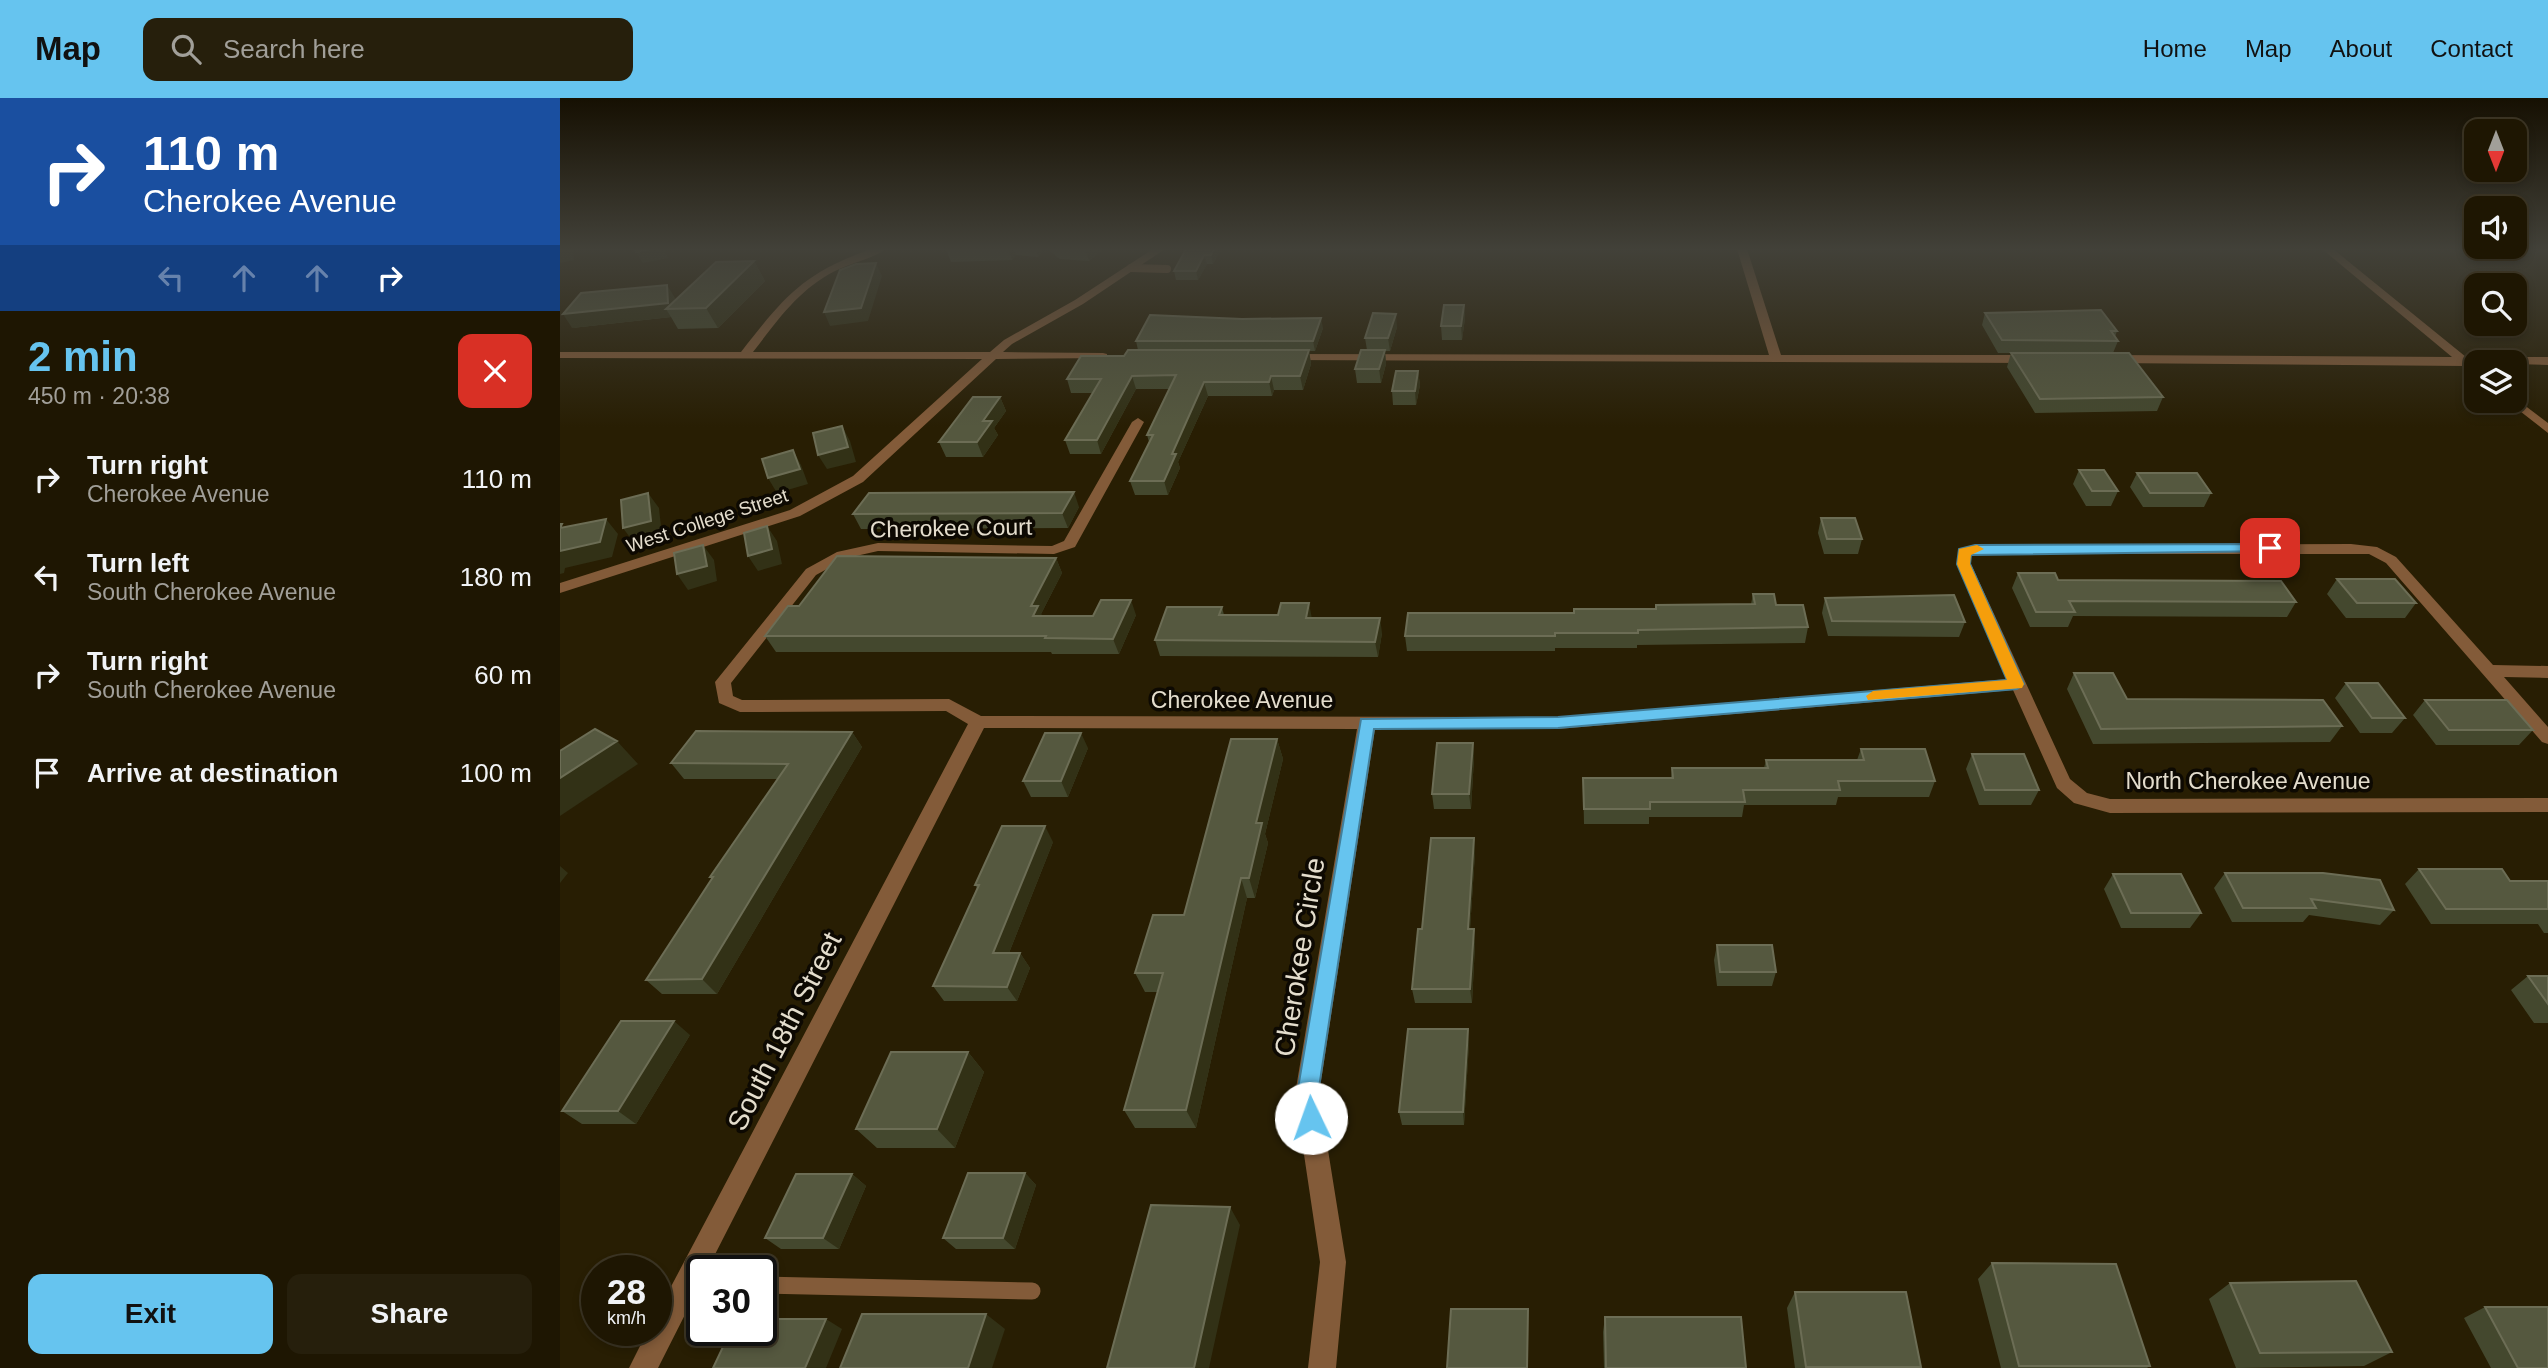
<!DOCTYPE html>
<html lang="en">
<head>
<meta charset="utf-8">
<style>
  body { margin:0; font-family:Helvetica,sans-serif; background:#261f0c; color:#f1f3f6; height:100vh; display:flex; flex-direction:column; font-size:26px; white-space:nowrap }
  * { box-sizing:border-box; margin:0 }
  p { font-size:23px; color:#a19f99 }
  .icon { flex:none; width:38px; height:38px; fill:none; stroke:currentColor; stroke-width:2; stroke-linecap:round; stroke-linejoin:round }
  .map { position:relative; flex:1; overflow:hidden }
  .drawer { display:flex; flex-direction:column; background:#1e1602; width:560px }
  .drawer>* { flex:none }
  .top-card { background:#1a4fa0; color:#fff; overflow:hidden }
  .needle { width:46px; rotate:180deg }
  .controls { position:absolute; left:1904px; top:21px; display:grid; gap:14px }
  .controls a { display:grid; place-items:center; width:63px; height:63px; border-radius:14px; background:#1e1602; box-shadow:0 4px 10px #0003,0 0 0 2px #3c3524; font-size:35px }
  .speed { position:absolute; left:21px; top:1157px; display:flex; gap:14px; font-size:35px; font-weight:700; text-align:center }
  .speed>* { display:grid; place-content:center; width:91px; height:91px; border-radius:50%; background:#1e1602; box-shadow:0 4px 10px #0003,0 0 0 2px #3c3524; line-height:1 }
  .speed small { font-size:18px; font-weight:400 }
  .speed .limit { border:4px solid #111; border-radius:10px; background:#fff; color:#111 }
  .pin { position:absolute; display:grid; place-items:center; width:60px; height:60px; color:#fff; margin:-30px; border-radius:14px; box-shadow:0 4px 10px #0006 }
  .me { position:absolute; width:77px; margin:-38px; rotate:357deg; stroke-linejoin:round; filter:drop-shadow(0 0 5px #0008) }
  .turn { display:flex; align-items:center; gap:24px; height:147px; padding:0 28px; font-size:32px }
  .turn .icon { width:91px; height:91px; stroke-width:2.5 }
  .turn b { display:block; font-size:49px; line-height:60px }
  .lanes { display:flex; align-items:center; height:66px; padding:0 28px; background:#0003; justify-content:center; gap:35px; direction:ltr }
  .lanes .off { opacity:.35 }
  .round { display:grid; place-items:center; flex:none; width:74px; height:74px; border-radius:14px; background:#261f0c }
  .summary { display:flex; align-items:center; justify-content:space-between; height:119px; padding:0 28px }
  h1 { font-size:42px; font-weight:800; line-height:52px; color:#66c4ef }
  .button { display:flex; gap:14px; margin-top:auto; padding:14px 28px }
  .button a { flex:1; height:80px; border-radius:14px; background:#66c4ef; color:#111; font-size:28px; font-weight:800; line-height:80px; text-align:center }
  .button a+a { background:#261f0c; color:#f1f3f6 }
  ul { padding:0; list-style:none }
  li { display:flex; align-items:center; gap:21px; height:98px; padding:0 28px }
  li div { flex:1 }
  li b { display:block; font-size:26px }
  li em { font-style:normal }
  header { display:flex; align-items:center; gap:42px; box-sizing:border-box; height:98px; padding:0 35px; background:#66c4ef; color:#111 }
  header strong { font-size:33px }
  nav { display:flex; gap:38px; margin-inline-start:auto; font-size:24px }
  .search { width:490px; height:63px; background:#261f0c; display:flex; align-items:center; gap:18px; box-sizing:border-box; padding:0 24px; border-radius:14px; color:#a19f99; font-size:26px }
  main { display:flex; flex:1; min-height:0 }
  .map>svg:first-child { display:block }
</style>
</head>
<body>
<header>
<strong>Map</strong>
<div class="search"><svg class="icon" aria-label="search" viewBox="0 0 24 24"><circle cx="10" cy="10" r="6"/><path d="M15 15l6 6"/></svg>Search here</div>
<nav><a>Home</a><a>Map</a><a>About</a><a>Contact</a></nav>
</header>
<main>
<section class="drawer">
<div class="top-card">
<div class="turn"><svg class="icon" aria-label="right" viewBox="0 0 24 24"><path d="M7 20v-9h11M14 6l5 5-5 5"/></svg><div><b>110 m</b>Cherokee Avenue</div></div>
<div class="lanes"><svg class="icon off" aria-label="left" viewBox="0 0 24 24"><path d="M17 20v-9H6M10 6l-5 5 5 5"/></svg><svg class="icon off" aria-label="ahead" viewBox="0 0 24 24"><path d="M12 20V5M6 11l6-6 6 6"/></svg><svg class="icon off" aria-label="ahead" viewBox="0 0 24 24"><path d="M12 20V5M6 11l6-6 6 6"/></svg><svg class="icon" aria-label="right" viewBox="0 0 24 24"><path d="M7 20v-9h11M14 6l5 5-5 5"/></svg></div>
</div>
<div class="summary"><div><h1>2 min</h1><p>450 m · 20:38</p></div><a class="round" style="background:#d93025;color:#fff"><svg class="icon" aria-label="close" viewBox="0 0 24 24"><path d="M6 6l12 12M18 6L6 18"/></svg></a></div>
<ul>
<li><svg class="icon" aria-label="right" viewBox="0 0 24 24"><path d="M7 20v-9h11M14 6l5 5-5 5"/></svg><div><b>Turn right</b><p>Cherokee Avenue</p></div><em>110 m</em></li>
<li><svg class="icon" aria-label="left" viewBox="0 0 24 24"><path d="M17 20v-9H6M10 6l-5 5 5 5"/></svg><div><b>Turn left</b><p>South Cherokee Avenue</p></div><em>180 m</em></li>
<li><svg class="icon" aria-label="right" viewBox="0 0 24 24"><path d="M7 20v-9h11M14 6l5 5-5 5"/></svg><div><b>Turn right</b><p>South Cherokee Avenue</p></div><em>60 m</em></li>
<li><svg class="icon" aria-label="arrive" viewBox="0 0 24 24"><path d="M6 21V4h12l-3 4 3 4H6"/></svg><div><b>Arrive at destination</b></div><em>100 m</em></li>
</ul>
<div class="button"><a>Exit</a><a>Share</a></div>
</section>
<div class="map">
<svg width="1988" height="1270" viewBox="0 0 1988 1270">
  <rect width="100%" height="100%" fill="#281e03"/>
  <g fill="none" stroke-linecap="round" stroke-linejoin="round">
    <path stroke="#835b39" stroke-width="8" d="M571,170L607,171"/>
    <path stroke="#835b39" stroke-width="17" d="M201,1187L472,1193"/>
    <path fill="#835b39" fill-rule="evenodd" d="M311,151H326C312,161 291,165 275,173C239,191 217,223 193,254H430L444,242L515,202L593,151H605L523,206L452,246L443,254L543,255L547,256V260L436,261L303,384L240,418L0,495V485L230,412L293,378L422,261L0,260V254H181C224,199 243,175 311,151Z
      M1177,151H1187L1221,257H1474L1480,261L1474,265L728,262L722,259L728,256L1209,257Z
      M1762,151H1773L1906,259H1988V267L1955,266V264H1916L1905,268L1551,265L1545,261L1551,257L1892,259Z
      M1955,300L1988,325V335L1947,303H1955Z
      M578,320L584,324L515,449L494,456L318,453L287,460L256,477L171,585L173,598L182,602L389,601L421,618L998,619L1448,581L1397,466L1399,451L1415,448L1791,446L1817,449L1836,459L1933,567L1988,568V580L1944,579L1988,629V646L1982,644L1826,465L1809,456H1415L1411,457V466L1510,681L1527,695L1550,701L1988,700V714L1550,715L1514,705L1497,690L1453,592L998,631H815L759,996L786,1164L776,1270H748L760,1164L735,996L797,631L424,630L147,1172H142V1183L98,1270H69L88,1232H96V1217L408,626L386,613L180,614L159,605L155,584L246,471L277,454L318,445L492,448L504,443L572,324Z"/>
  </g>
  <path fill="#44482e" d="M386,151H485L478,159L456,157L452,162L391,164Z
    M487,151H543L529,163L500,161Z
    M626,151H661L653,166H647L638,182H616L614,173Z
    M194,163L205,183L158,230L118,231L111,219L12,230L115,200V203Z
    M904,207L905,220L902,242H882L881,228Z
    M1425,215L1557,233L1555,239L1558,243L1553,255L1603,299L1597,313L1475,315L1447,269L1451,255H1438L1422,227Z
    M837,229L830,253H825L826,266L821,285H797L795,271L807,252L805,240Z
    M763,230L755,253H749L751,266L743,292H714L712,298H648L618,364L620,370L608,397H575L570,383L589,344L587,337L610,291H576L541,356H510L505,342L533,295H511L507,281L578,252L576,243Z
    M858,273L860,287L856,307H833L832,293Z
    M440,299L446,313L434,330L438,337L423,359H386L379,344Z
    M1519,372L1558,393L1551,408H1526L1513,386Z
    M1577,375L1651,395L1644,409H1583L1570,389Z
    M519,409L508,430L301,431L293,416Z
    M1261,420L1302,441L1298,456H1264L1258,435Z
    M496,460L502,475L481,516L482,518L576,517L559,556H492L491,554H216L205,538L239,508Z
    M1458,475L1498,482L1736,504L1727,519L1513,518L1508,529H1470L1452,490Z
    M1777,481L1856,505L1845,520H1786L1767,496Z
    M1193,496L1216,507L1248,529L1245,545L1077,547V550H995V553H847L845,538L1014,515L1095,511L1096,507L1191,506Z
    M1265,500L1405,524L1399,539L1268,538L1262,515Z
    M662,509L664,517L752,520L822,535L818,559L600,558L595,542Z
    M1514,575L1567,601L1782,628L1770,644L1533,646L1507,591Z
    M1786,585L1845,620L1832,635H1800L1775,600Z
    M1865,602L1973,632L1959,647H1876L1853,617Z
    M292,634L302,649L157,896H102L86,882L152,780L150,779L218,681H124L111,665Z
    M717,641L723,661L705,736L708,745L695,800H687L636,1030H575L564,1012L598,894H585L575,875L624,817Z
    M913,645L914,660L911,711H874L872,696Z
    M528,650L508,699H471L463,683Z
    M1301,651L1375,683L1369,699H1278L1276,707H1184L1182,719H1089V726H1024L1023,680H1111L1112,670H1204L1206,662H1297Z
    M1412,656L1479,692L1471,707H1419L1406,671Z
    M493,744L449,855H460L470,870L457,903H384L373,888L417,790L415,787Z
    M915,755L910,831L915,846L912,905H855L852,891L862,831Z
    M1859,771L1950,783H1988V835H1984L1978,826H1871L1845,786Z
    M1665,775L1834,812L1820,827L1749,817L1743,824H1672L1654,790Z
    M1553,776L1641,815L1630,830H1561L1544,791Z
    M1157,847L1216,874L1212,888H1157L1154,862Z
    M1968,878H1988V925H1974L1951,892Z
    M130,937L76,1026H22L2,1013Z
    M909,945L904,1027H842L839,1014Z
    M408,954L424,974L395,1050H317L296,1031Z
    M465,1075L476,1087L455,1151H396L383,1140Z
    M292,1076L306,1088L279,1151H221L205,1140Z
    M1432,1165L1590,1268L1587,1270H1441L1418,1181Z
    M1670,1185L1832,1254L1804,1268L1676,1270L1649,1201Z
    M1235,1194L1361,1269L1235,1270L1227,1210Z
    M1925,1209L1988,1270H1931L1904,1220Z
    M1045,1219L1186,1270H1044L1043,1234Z"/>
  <path fill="#323116" d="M7,151H15H13L14,162L0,165V152Z
    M91,151H104L108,160L83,165L76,154Z
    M448,151H454L456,157L452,162Z
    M476,151H485L478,159Z
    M525,151H543L529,163Z
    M654,151H661L653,166L651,157Z
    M644,157L647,166L638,182L636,173Z
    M194,163L205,183L158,230L146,210Z
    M316,165L322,178L308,223L270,228L264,214Z
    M107,187L115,200L116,211H106L111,219L12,230L3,216Z
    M904,207L905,220L902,242L901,228Z
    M836,216L837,229L830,253L828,240Z
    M761,220L763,230L755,253L753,243Z
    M749,252L751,266L743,292L740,278Z
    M825,252L826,266L821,285L819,271Z
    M858,273L860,287L856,307L855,293Z
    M572,278L576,291L541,356L537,342Z
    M711,278L714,292L712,298L709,284Z
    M644,284L648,298L618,364L620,370L608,397L604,383L612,356Z
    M440,299L446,313L434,330L438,337L423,359L417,344L423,323Z
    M282,328L290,343L296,364L267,371L258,357Z
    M233,352L241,367L248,386L217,395L208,380Z
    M514,394L519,409L508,430L502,415Z
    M88,395L99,410L102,438L74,445L63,430Z
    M46,421L58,436L52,459L5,470L4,475L0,476V453Z
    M207,428L217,443L222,466L198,473L188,458Z
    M143,447L154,462L157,483L128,492L117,476Z
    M496,460L502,475L481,516L485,524L473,518L471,508Z
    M571,502L576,517L559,556L553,541Z
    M749,505L752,521L746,520Z
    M820,520L822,535L818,559L815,544Z
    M292,634L302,649L157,896L142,881Z
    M521,635L528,650L508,699L501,683Z
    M717,641L723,661L705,736L708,745L695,800L689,780L696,725Z
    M57,643L78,666L0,718V680Z
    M913,645L914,660L911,711L909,696Z
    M485,728L493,744L443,870L433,855Z
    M914,740L915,755L909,846L908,831Z
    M0,768L8,775L0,785Z
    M681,780L687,800L636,1030L626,1012Z
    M914,831L915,846L912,905L910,891Z
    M460,855L470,870L457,903L447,889Z
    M114,923L130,937L76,1026L58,1013Z
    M908,931L909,945L904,1027L903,1014Z
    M408,954L424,974L395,1050L377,1031Z
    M465,1075L476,1087L455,1151L443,1140Z
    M292,1076L306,1088L279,1151L263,1140Z
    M670,1109L680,1127L649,1270H634Z
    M426,1216L445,1231L432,1270H408Z
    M266,1221L282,1231L266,1270H245Z"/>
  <path fill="#55583f" stroke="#6c6d55" stroke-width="2" d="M75,151H91L76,154Z
    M626,151H654L651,157H644L636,173H614Z
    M194,163L146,210L106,211L156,164Z
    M316,165L301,210L264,214L280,172L296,166Z
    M107,187L108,205L3,216L21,195Z
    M884,207H904L901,228H881Z
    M1541,212L1557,233H1551L1558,243L1442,242L1425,215Z
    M813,215L836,216L828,240H805Z
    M590,217L682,221L761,220L753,243H576Z
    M568,252H749L740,278H711L709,284H644L612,356H616L604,383H570L593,337H587L616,277L572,278L537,342H505L541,281H507L521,258H564Z
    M801,252H825L819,271H795Z
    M1451,255H1569L1603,299L1480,301Z
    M836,273H858L855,293H832Z
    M413,299H440L423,323H432L417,344H379Z
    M282,328L288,349L258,357L253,335Z
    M233,352L240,371L208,380L202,361Z
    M1519,372H1544L1558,393H1532Z
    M1577,375H1637L1651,395H1590Z
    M514,394L502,415L293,416L309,395Z
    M88,395L91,423L63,430L61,402Z
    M1261,420H1295L1302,441H1267Z
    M46,421L40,444L0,453V426H2L0,430Z
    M207,428L212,451L188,458L184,435Z
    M143,447L147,468L117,476L114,455Z
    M277,458L496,460L471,508H478L473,518H533L541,502H571L553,541L485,540L486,538H205L228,508H239Z
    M1458,475H1495L1498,482L1721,483L1736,504L1509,503L1515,514H1476Z
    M1777,481H1835L1856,505H1797Z
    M1193,496H1214L1216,507H1243L1248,529L1078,532V535H995V538H845L848,515H1014V511H1096V507L1195,506Z
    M1394,497L1405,524L1272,523L1265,500Z
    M721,505H749L746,520H820L815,544L595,542L607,509H662L659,517H718Z
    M1514,575H1553L1567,601L1763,602L1782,628L1541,631Z
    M1786,585H1818L1845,620H1812Z
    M1865,602H1947L1973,632H1889Z
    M35,631L57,643L0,680V653Z
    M136,633L292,634L142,881L86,882L153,779H150L228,666L111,665Z
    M485,635H521L501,683H463Z
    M671,641H717L696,725H702L689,780H681L626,1012H564L603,875H575L593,817H624Z
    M877,645H913L909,696H872Z
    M1301,651H1365L1375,683H1278L1280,692H1183L1185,704H1090V711H1024L1023,680H1113L1112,670H1208L1206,662H1304Z
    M1412,656H1464L1479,692H1425Z
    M442,728H485L433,855H460L447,889L373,888L419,787H415Z
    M871,740H914L908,831H914L910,891H852L858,831H862Z
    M1859,771H1942L1950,783H1988V811H1886Z
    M1665,775H1763L1820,782L1834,812L1751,801L1756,810H1683Z
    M1553,776H1621L1641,815H1571Z
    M1157,847H1212L1216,874H1160Z
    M1968,878H1988V906Z
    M61,923H114L58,1013H2Z
    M848,931H908L903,1014H839Z
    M331,954H408L377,1031H296Z
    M408,1075H465L443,1140H383Z
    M236,1076H292L263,1140H205Z
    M591,1107L670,1109L634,1270H547Z
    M1432,1165L1556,1166L1590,1268H1459Z
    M1796,1183L1832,1254L1700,1255L1670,1185Z
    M1235,1194H1346L1361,1269H1246Z
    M1925,1209H1988V1270H1958Z
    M891,1211H968L967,1270H887Z
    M302,1216H426L408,1270H280Z
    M1045,1219H1181L1186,1270H1046Z
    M201,1221H266L245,1270H153L171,1232H201Z"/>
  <linearGradient id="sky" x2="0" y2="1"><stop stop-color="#161002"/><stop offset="0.46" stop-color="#424139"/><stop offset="1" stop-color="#424139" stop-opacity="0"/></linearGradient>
  <rect width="1988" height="329" fill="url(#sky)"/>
  <path fill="#66c4ef" stroke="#427f9b" stroke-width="2" d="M1710,446L1715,447V453L1411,457L1410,466L1464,586L1457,591L998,630L814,631L758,996L762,1020L758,1027L751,1030L743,1027L737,996L801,621L998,619L1447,582L1397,466L1399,451L1415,447Z"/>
  <path fill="#f59e0b" d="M1417,447L1424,451L1411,457L1410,466L1464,586L1462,590L1308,602L1306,598L1313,593L1447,582L1397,466L1399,451Z"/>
  <g text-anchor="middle" stroke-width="7" stroke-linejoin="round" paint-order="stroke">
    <g font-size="19" fill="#e4ddcd" stroke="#0d0902">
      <text transform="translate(147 422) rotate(-18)" y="7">West College Street</text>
    </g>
    <g font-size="23" fill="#e4ddcd" stroke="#0d0902">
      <text transform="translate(391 430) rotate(-1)" y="8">Cherokee Court</text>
      <text x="682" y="610">Cherokee Avenue</text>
      <text x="1688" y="691">North Cherokee Avenue</text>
    </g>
    <g font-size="28" fill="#e4ddcd" stroke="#0d0902">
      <text transform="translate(739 859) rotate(-81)" y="10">Cherokee Circle</text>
      <text transform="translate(224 933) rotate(-63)" y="10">South 18th Street</text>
    </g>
  </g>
</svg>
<div class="controls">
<a><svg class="needle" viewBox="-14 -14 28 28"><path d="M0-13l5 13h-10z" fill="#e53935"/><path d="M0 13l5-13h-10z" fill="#a19f99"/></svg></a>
<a><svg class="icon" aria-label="sound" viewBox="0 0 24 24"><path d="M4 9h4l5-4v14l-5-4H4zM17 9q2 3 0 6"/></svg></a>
<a><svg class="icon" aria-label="search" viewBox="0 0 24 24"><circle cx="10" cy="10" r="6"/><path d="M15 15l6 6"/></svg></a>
<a><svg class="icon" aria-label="layers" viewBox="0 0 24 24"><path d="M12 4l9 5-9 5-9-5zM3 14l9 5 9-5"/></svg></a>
</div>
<div class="speed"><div>28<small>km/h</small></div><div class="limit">30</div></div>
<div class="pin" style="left:1710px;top:450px;background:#d93025"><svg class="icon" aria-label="arrive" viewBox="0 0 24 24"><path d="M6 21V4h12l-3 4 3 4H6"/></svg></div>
<svg class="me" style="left:751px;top:1020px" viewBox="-20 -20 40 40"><circle r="19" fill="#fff"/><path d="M0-13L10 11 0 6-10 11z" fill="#66c4ef"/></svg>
</div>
</main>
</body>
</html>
